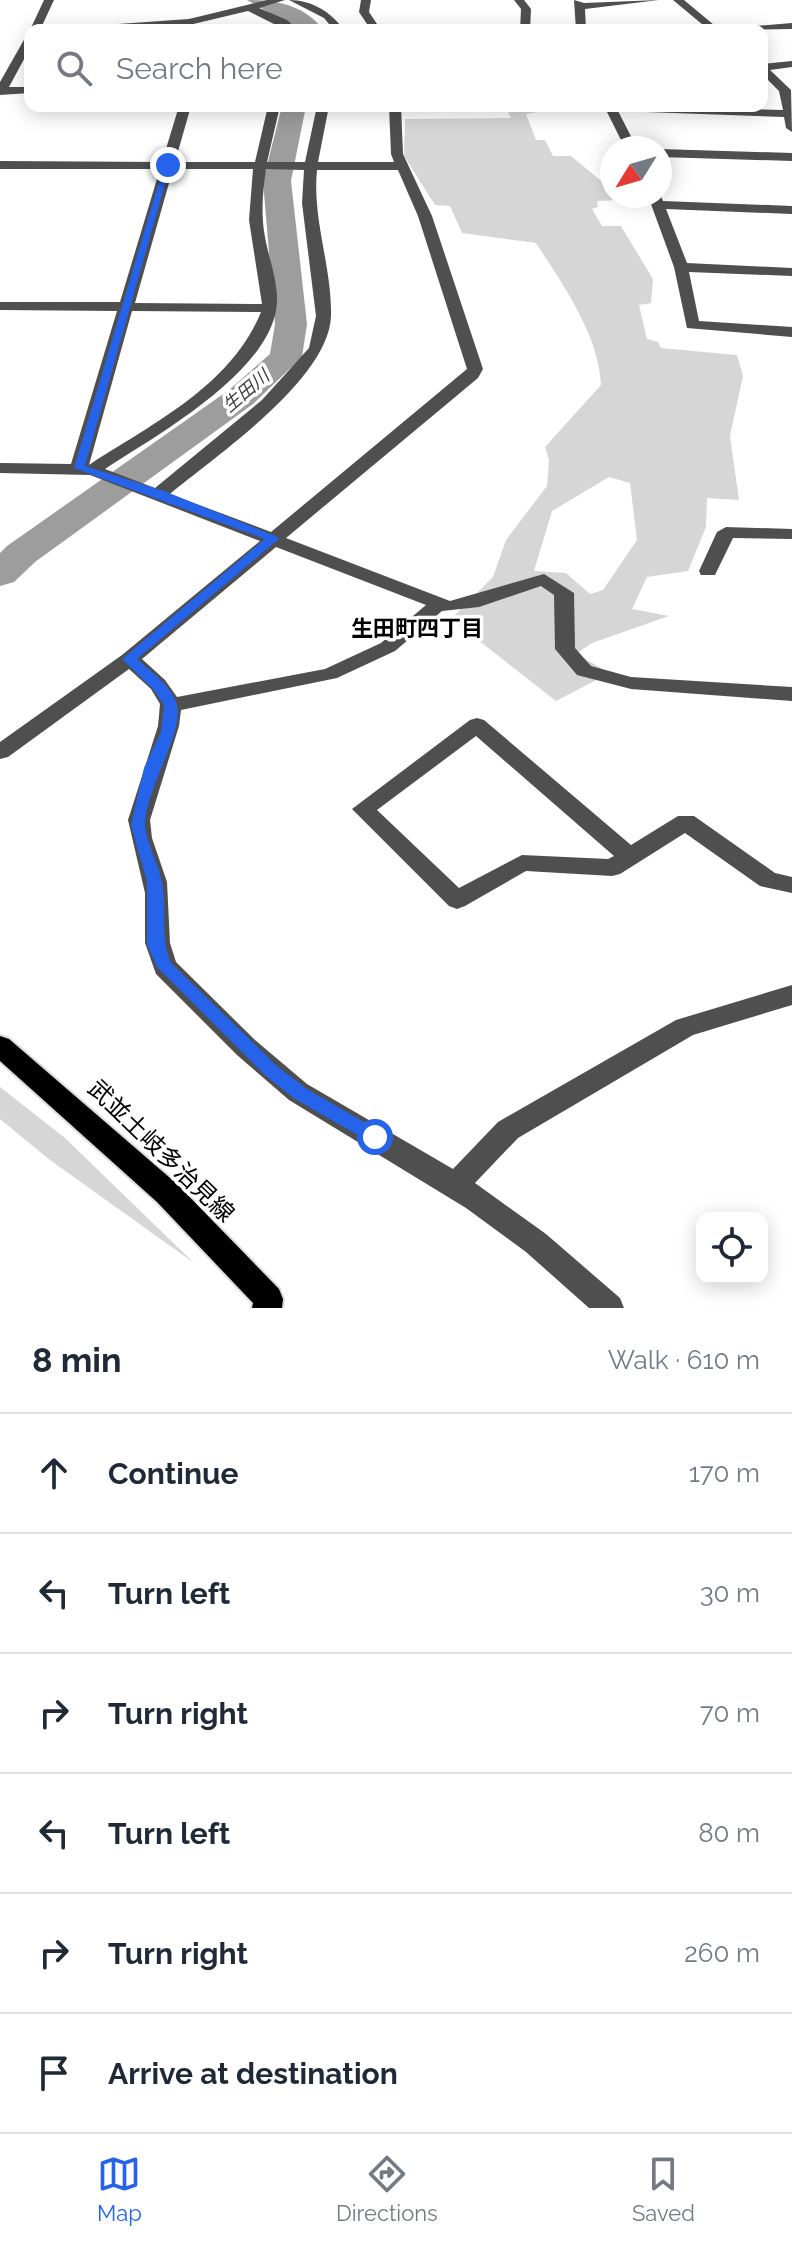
<!DOCTYPE html>
<html lang="en">
<head>
<meta charset="utf-8">
<style>
  :root { --surface:#fff; --page:#f6f6f7; --text:#1f2937; --muted:#747a83; --line:#e0e1e3; --accent:#2563eb }
  body { margin:0; font-family:Raleway,"Noto Sans JP",sans-serif; background:var(--page); color:var(--text) }
  .controls { position:absolute; right:24px; bottom:24px; display:grid; overflow:hidden; border-radius:16px; box-shadow:0 4px 20px #0003 }
  .controls button { width:72px; height:72px; display:grid; place-items:center; padding:0; border:0; border-bottom:2px solid var(--line); background:var(--surface); color:var(--text); font:40px sans-serif }
  .compass { position:absolute; left:600px; top:136px; width:72px; height:72px; border-radius:50%; background:var(--surface); box-shadow:0 4px 20px #0003; rotate:233deg }
  .stop { position:absolute; width:24px; height:24px; margin:-18px; border:6px solid #2563eb; border-radius:50%; background:#fff }
  .stop.end { background:#2563eb; border-color:#fff; box-shadow:0 2px 8px #0008 }
  .list { margin:0; padding:0; list-style:none }
  h2 { display:flex; justify-content:space-between; align-items:center; height:104px; margin:0; padding:0 32px; font-size:34px }
  h2 small { font-size:26px; font-weight:400; color:var(--muted) }
  .list li { display:grid; grid-template-columns:52px 1fr auto; gap:24px; align-items:center; box-sizing:border-box; height:120px; padding:0 32px; border-top:2px solid var(--line) }
  .list b { display:block; font-size:30px; white-space:nowrap }
  .list em { font-size:26px; font-style:normal; color:var(--muted) }
  .icon { flex:none; width:44px; height:44px; fill:none; stroke:currentColor; stroke-width:2; stroke-linecap:round; stroke-linejoin:round }
  .map { position:relative; flex:none; width:792px; height:1308px; overflow:hidden }
  .search { position:absolute; background:var(--surface); box-shadow:0 4px 20px #0003; left:24px; right:24px; top:24px; height:88px; display:flex; align-items:center; gap:20px; box-sizing:border-box; padding:0 28px; border-radius:16px; color:var(--muted); font-size:30px }
  .sheet { height:824px; background:var(--surface) }
  nav { display:flex; justify-content:space-around; align-items:center; box-sizing:border-box; height:112px; border-top:2px solid var(--line); background:var(--surface); font-size:22px; color:var(--muted) }
  nav a { display:grid; justify-items:center; gap:4px }
  nav .on { color:var(--accent) }
  .map>svg:first-child { display:block }
  .green { fill:#d6d6d6; fill-rule:evenodd }
  .lines { fill:none; stroke-linecap:round; stroke-linejoin:round }
  .river { fill:#9d9d9d; fill-rule:evenodd }
  .major-casing { stroke:#dbdbdb; stroke-width:4 }
  .minor { fill:#4f4f4f; fill-rule:evenodd }
  .major { fill:#000; fill-rule:evenodd }
  .route { fill:#2563eb }
  .labels { text-anchor:middle; stroke-width:7; stroke-linejoin:round; paint-order:stroke }
  .far-water-label { font-size:18px; font-style:italic; fill:#3e3e3e; stroke:#fff }
  .neighbourhood-label { font-size:22px; font-weight:bold; fill:#000; stroke:#fff }
  .near-street-label { font-size:24px; fill:#000; stroke:#fff }
</style>
</head>
<body>
<div class="map">
<svg width="792" height="1308" viewBox="0 0 792 1308">
  <rect width="100%" height="100%" fill="#fff"/>
  <g class="green">
    <path d="M505,106H568L526,114L536,140H545L553,156H571L612,190V196L618,200L597,201L598,207L592,209L602,226H621L653,279L651,303L639,305L647,339L658,342L661,348L737,355L743,376L730,436L739,500L707,498L706,527L688,571L647,577L632,609L669,616L592,643L576,654L610,673L556,701L451,619L493,577L506,540L547,486L549,460L545,447L601,385C599,335 563,285 536,243L462,233L450,206L435,205L404,156L405,119L511,118ZM609,477L630,483L637,540L603,590L590,594L566,573L534,571L552,511Z"/>
    <polygon points="0,1087 65,1138 194,1263 50,1160 0,1119"/>
  </g>
  <g class="lines">
    <g class="river">
      <path d="M247,0C276,0 305,5 323,30H300Z"/>
      <polygon points="282,106 306,106 291,181 307,324 302,357 253,404 35,562 14,582 0,586 0,553 7,546 229,390 270,354 275,324 263,181"/>
    </g>
    <defs>
      <polygon id="major" points="0,1036 9,1039 177,1184 279,1289 283,1299 282,1308 252,1308 253,1303 157,1202 0,1061"/>
    </defs>
    <use href="#major" class="major-casing"/>
    <g class="minor">
      <polygon points="44,0 54,0 40,30 30,30"/>
      <polygon points="267,0 285,0 259,8 287,20 298,30 286,30 248,11 189,25 71,30 76,27 189,19"/>
      <path d="M289,0C312,0 331,12 344,30H334L324,18Z"/>
      <polygon points="361,0 371,0 369,12 381,30 371,30 359,12"/>
      <polygon points="514,0 524,0 531,9 530,30 520,30 521,9"/>
      <polygon points="574,0 584,3 659,0 585,9 586,30 576,30"/>
      <polygon points="673,0 684,0 720,30 709,30"/>
      <polygon points="792,23 792,29 737,30 742,27"/>
      <polygon points="30,35 30,48 9,87 30,87 30,93 0,95 0,82 25,38"/>
      <polygon points="792,61 792,67 770,70 791,90 792,132 786,128 784,117 618,111 637,148 625,148 604,106 783,110 779,91 762,74 762,64"/>
      <path d="M179,106H191L175,162H255L268,106H280L267,162H305L317,106H329L318,162H394L391,154L389,106H401L403,154L432,216L483,369L478,378L286,538L450,601L544,574L574,593L575,648L591,666L631,677L792,687V701L631,689L577,675L555,649L554,595L541,586L479,607L442,611L395,651L337,678L181,710L179,726L150,820L152,838L167,882L170,943L176,962L255,1040L307,1084L453,1169L498,1122L676,1020L792,985V1005L693,1035L518,1138L475,1183L546,1234L620,1298L624,1308H589L526,1252L466,1208L289,1100L237,1055L156,974L145,943V893L128,820L158,726L160,704L151,689L129,669L8,757L0,759V742L122,655L260,541L90,475L0,473V463L71,464L117,311L0,310V302H120L160,169H0V161L162,162ZM173,169H253L249,220L262,304L135,303ZM266,169L304,170L302,203L316,316L309,348L262,400L155,488L105,469C157,435 280,367 277,297C276,274 267,253 264,231C261,210 263,190 266,169ZM317,170H398L418,216L467,369L271,532L170,494C217,455 329,379 331,316C332,266 312,220 317,170ZM132,311L261,312C231,386 152,424 89,465ZM276,547L426,605L381,643L325,669L177,697L165,680L142,659Z"/>
      <polygon points="660,149 792,153 792,161 660,157"/>
      <polygon points="660,194 663,201 792,206 792,214 666,209 687,263 792,268 792,276 689,272 699,321 792,327 792,337 687,328 674,267 648,196"/>
      <polygon points="726,527 792,529 792,539 733,538 715,575 701,575 699,571 717,532"/>
      <path d="M477,718L484,720L631,845L678,816H694L775,873L792,877V893L760,886L685,833L620,874L612,876L526,871L465,906L457,909L449,906L352,809L470,720ZM476,736L614,856L608,859L522,855L459,888L377,810Z"/>
    </g>
    <use href="#major" class="major"/>
  </g>
  <path class="route" d="M171,163L85,466L164,491L280,538L137,659C150,671 173,687 177,705C184,733 145,790 145,825C146,842 157,861 161,878C168,907 159,935 171,963L278,1067L307,1089L381,1132V1143L375,1145L295,1099L266,1076L157,967L147,944V882L131,825L144,768L161,732L164,705L154,690L122,659L265,539L74,468L164,165Z"/>
  <g class="labels">
    <g class="far-water-label">
      <text transform="translate(246 391) rotate(-40)" y="6">生田川</text>
    </g>
    <g class="neighbourhood-label">
      <text x="417" y="636">生田町四丁目</text>
    </g>
    <g class="near-street-label">
      <text transform="translate(161 1151) rotate(44)" y="8">武並土岐多治見線</text>
    </g>
  </g>
</svg>
<div class="controls">
<button><svg class="icon" aria-label="locate" viewBox="0 0 24 24"><circle cx="12" cy="12" r="6"/><path d="M12 2v4M12 18v4M2 12h4M18 12h4"/></svg></button>
</div>
<svg class="compass" viewBox="-18 -18 36 36"><path d="M0-13l5 13h-10z" fill="#e53935"/><path d="M0 13l5-13h-10z" fill="#747a83"/></svg>
<div class="stop" style="left:375px;top:1137px"></div>
<div class="stop end" style="left:168px;top:165px"></div>
<div class="search"><svg class="icon" aria-label="search" viewBox="0 0 24 24"><circle cx="10" cy="10" r="6"/><path d="M15 15l6 6"/></svg>Search here</div>
</div>
<section class="sheet">
<h2>8 min<small>Walk · 610 m</small></h2>
<ul class="list">
<li><svg class="icon" aria-label="ahead" viewBox="0 0 24 24"><path d="M12 20V5M6 11l6-6 6 6"/></svg><div><b>Continue</b></div><em>170 m</em></li>
<li><svg class="icon" aria-label="left" viewBox="0 0 24 24"><path d="M17 20v-9H6M10 6l-5 5 5 5"/></svg><div><b>Turn left</b></div><em>30 m</em></li>
<li><svg class="icon" aria-label="right" viewBox="0 0 24 24"><path d="M7 20v-9h11M14 6l5 5-5 5"/></svg><div><b>Turn right</b></div><em>70 m</em></li>
<li><svg class="icon" aria-label="left" viewBox="0 0 24 24"><path d="M17 20v-9H6M10 6l-5 5 5 5"/></svg><div><b>Turn left</b></div><em>80 m</em></li>
<li><svg class="icon" aria-label="right" viewBox="0 0 24 24"><path d="M7 20v-9h11M14 6l5 5-5 5"/></svg><div><b>Turn right</b></div><em>260 m</em></li>
<li><svg class="icon" aria-label="arrive" viewBox="0 0 24 24"><path d="M6 21V4h12l-3 4 3 4H6"/></svg><div><b>Arrive at destination</b></div></li>
</ul>
</section>
<nav>
<a class="on"><svg class="icon" aria-label="map" viewBox="0 0 24 24"><path d="M3 6l6-2 6 2 6-2v14l-6 2-6-2-6 2zM9 4v14M15 6v14"/></svg>Map</a>
<a><svg class="icon" aria-label="directions" viewBox="0 0 24 24"><path d="M12 3l9 9-9 9-9-9zM9 14v-3h6M13 9l2 2-2 2"/></svg>Directions</a>
<a><svg class="icon" aria-label="saved" viewBox="0 0 24 24"><path d="M7 4h10v16l-5-4-5 4z"/></svg>Saved</a>
</nav>
</body>
</html>
